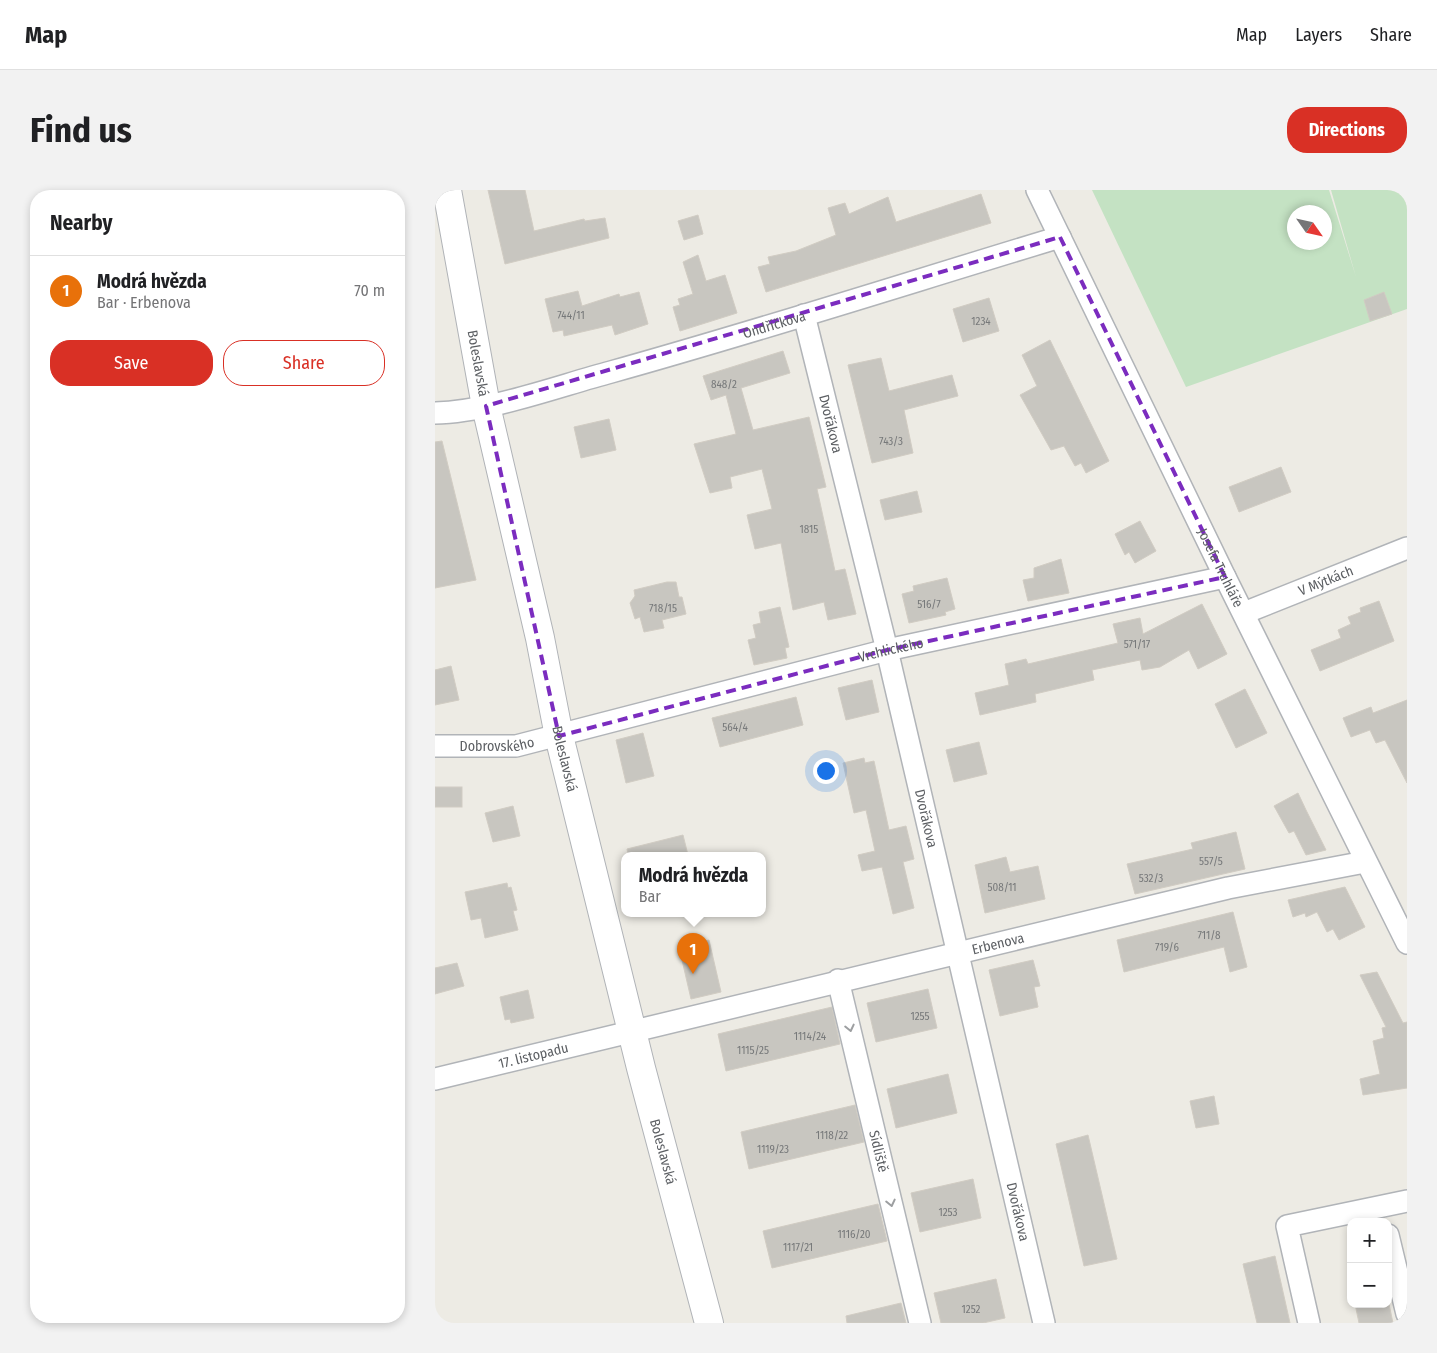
<!DOCTYPE html>
<html lang="en">
<head>
<meta charset="utf-8">
<style>
  :root { --surface:#fff; --page:#f2f2f2; --text:#202124; --muted:#757577; --line:#e0e0e0; --accent:#d93025 }
  body { margin:0; font-family:"Fira Sans Condensed",sans-serif; background:var(--page); color:var(--text) }
  .controls { position:absolute; right:15px; bottom:15px; display:grid; overflow:hidden; border-radius:10px; box-shadow:0 2px 8px #0003 }
  .controls button { width:45px; height:45px; display:grid; place-items:center; padding:0; border:0; border-bottom:1px solid var(--line); background:var(--surface); color:var(--text); font:25px sans-serif }
  .compass { position:absolute; left:852px; top:15px; width:45px; height:45px; border-radius:50%; background:var(--surface); box-shadow:0 2px 8px #0003; rotate:124deg }
  .you { position:absolute; left:390px; top:580px; width:18px; height:18px; margin:-12px; border:4px solid #fff; border-radius:50%; background:#1a73e8; box-shadow:0 0 0 8px #1a73e833 }
  .badge { display:grid; place-items:center; width:32px; height:32px; border-radius:50%; background:var(--accent); color:#fff; font-size:16px; font-weight:700 }
  .pin { position:absolute; translate:-50% -41px; filter:drop-shadow(0 1px 2px #0008) }
  .pin::after { content:''; position:absolute; top:26px; width:18px; height:15px; background:inherit; clip-path:polygon(0 0,100% 0,50% 100%) }
  .popup { position:absolute; left:186px; top:662px; width:145px; height:65px; box-sizing:border-box; display:grid; place-content:center; border-radius:10px; background:var(--surface); filter:drop-shadow(0 1px 4px #0005); font-size:16px; white-space:nowrap; color:var(--muted) }
  .popup b { font-size:19px; color:var(--text) }
  .popup::after { content:''; position:absolute; left:50%; top:100%; margin-left:-10px; border:10px solid transparent; border-top-color:var(--surface) }
  .list { margin:0; padding:0; list-style:none }
  h2 { display:flex; justify-content:space-between; align-items:center; height:65px; margin:0; padding:0 20px; font-size:21px }
  h2 small { font-size:16px; font-weight:400; color:var(--muted) }
  .list li { display:grid; grid-template-columns:32px 1fr auto; gap:15px; align-items:center; box-sizing:border-box; height:70px; padding:0 20px; border-top:1px solid var(--line) }
  .list b { display:block; font-size:19px; white-space:nowrap }
  .list p { margin:0; font-size:16px; white-space:nowrap; color:var(--muted) }
  .list em { font-size:16px; font-style:normal; color:var(--muted) }
  .actions { display:flex; gap:10px; padding:15px 20px }
  .actions a { flex:1; padding:11px 0; border:1px solid var(--accent); border-radius:20px; text-align:center; font-size:18px; color:var(--accent) }
  .actions .main { background:var(--accent); color:#fff }
  .map { position:relative; flex:none; width:972px; height:1133px; overflow:hidden; border-radius:20px }
  header { display:flex; align-items:center; gap:30px; box-sizing:border-box; height:70px; padding:0 25px; background:var(--surface); border-bottom:1px solid var(--line) }
  header strong { font-size:24px }
  nav { display:flex; gap:28px; margin-inline-start:auto; font-size:18px }
  .intro { display:flex; align-items:center; justify-content:space-between; box-sizing:border-box; height:120px; padding:0 30px }
  h1 { margin:0; font-size:35px }
  .button { padding:12px 22px; border-radius:20px; background:var(--accent); color:#fff; font-size:18px; font-weight:700 }
  main { display:flex; gap:30px; padding:0 30px }
  aside { flex:1; background:var(--surface); border-radius:20px; box-shadow:0 2px 8px #0003 }
  .map>svg:first-child { display:block }
  .green { fill:#c4e2c3; fill-rule:evenodd }
  .building { fill:#c8c6c0; stroke:#d1ccc3 }
  .lines { fill:none; stroke-linecap:round; stroke-linejoin:round }
  .street-casing { stroke:#b1b4b8; stroke-width:24 }
  .secondary-casing { stroke:#b0b3b7; stroke-width:30 }
  .street { stroke:#fff; stroke-width:21 }
  .secondary { stroke:#fff; stroke-width:28 }
  .oneway { stroke:#9d9fa1 }
  .marked { fill:none; stroke:#7b2cbf; stroke-width:4; stroke-dasharray:10 6; stroke-linejoin:round }
  .labels { text-anchor:middle; stroke-width:4.5; stroke-linejoin:round; paint-order:stroke }
  .number-label { font-size:11px; fill:#77797a }
  .street-label { font-size:14px; fill:#5c5f63; stroke:#fff }
</style>
</head>
<body>
<header>
<strong>Map</strong>
<nav><a>Map</a><a>Layers</a><a>Share</a></nav>
</header>
<div class="intro"><h1>Find us</h1><a class="button">Directions</a></div>
<main>
<aside>
<h2>Nearby<small></small></h2>
<ul class="list">
<li><span class="badge" style="background:#e8710a">1</span><div><b>Modrá hvězda</b><p>Bar · Erbenova</p></div><em>70 m</em></li>
</ul>
<div class="actions"><a class="main">Save</a><a>Share</a></div>
</aside>
<div class="map">
<svg width="972" height="1133" viewBox="0 0 972 1133">
  <rect width="100%" height="100%" fill="#edebe4"/>
  <path class="green" d="M657,0H894L921,87L896,0H972V119L751,197ZM859,22H889V52H859Z"/>
  <g class="building">
    <polygon points="53,0 90,0 99,41 149,29 150,31 170,28 174,48 70,74"/>
    <polygon points="546,4 556,33 331,102 323,77 335,74 333,67 361,61 401,45 393,18 410,13 414,24 453,7 461,32"/>
    <polygon points="263,25 268,44 249,50 243,31"/>
    <polygon points="263,65 271,91 290,85 302,123 245,141 238,117 245,115 243,109 258,104 248,72"/>
    <polygon points="143,101 147,116 184,104 185,107 204,102 213,134 180,145 177,135 129,146 128,140 118,142 110,109"/>
    <polygon points="949,102 957,124 935,131 929,110"/>
    <polygon points="554,108 564,141 528,152 518,119"/>
    <polygon points="615,150 674,271 651,283 646,273 640,276 629,256 616,260 585,205 602,196 587,165"/>
    <polygon points="348,161 355,183 306,198 318,240 374,227 391,297 382,299 400,381 410,379 421,424 393,430 389,412 358,420 346,353 320,359 312,325 337,319 327,279 295,287 297,298 275,303 259,254 301,244 291,205 276,210 268,186"/>
    <polygon points="446,168 454,201 517,185 523,206 469,220 478,263 437,273 413,175"/>
    <polygon points="174,229 181,260 146,268 139,237"/>
    <polygon points="7,251 41,390 0,398 0,252"/>
    <polygon points="846,277 856,302 804,322 794,297"/>
    <polygon points="482,301 487,322 450,330 445,310"/>
    <polygon points="705,331 721,361 700,373 694,362 690,365 680,344"/>
    <polygon points="626,369 634,403 593,411 588,390 599,388 599,378"/>
    <polygon points="512,388 520,419 510,422 511,425 474,433 467,404 479,401 478,396"/>
    <polygon points="232,392 241,392 244,407 247,407 251,424 227,430 229,438 209,442 205,427 200,429 195,413 200,406 199,400"/>
    <polygon points="944,411 959,451 885,481 876,460 906,448 903,440 916,434 913,427 926,422 925,418"/>
    <polygon points="767,414 792,464 763,479 754,460 725,477 707,480 705,470 657,480 659,490 600,504 601,512 545,525 540,503 574,495 570,474 591,469 593,474 683,453 678,434 705,428 708,444"/>
    <polygon points="345,417 354,457 350,458 352,468 319,475 313,450 321,448 318,435 326,433 324,422"/>
    <polygon points="16,476 24,510 0,515 0,480"/>
    <polygon points="437,490 444,522 411,530 403,498"/>
    <polygon points="810,499 832,543 801,558 780,514"/>
    <polygon points="361,507 368,535 285,557 277,528"/>
    <polygon points="972,510 972,593 950,550 941,553 935,540 916,547 908,528 936,517 938,523"/>
    <polygon points="208,543 219,586 191,593 181,550"/>
    <polygon points="544,552 552,584 519,592 511,560"/>
    <polygon points="429,568 430,573 439,571 454,640 471,636 479,669 468,672 479,718 458,724 447,677 427,681 423,665 440,661 431,620 419,623 408,573"/>
    <rect x="0" y="597" width="27" height="20"/>
    <polygon points="863,603 871,620 891,660 871,665 859,641 854,643 839,616"/>
    <polygon points="78,616 85,646 58,652 50,623"/>
    <polygon points="801,642 810,679 700,704 692,674 758,659 756,653"/>
    <polygon points="248,645 253,665 193,665 192,659"/>
    <polygon points="571,667 575,682 603,676 610,709 550,723 540,675"/>
    <polygon points="72,693 73,698 76,697 82,720 78,721 83,740 50,748 46,728 36,730 30,702"/>
    <polygon points="910,697 930,737 904,750 898,739 892,742 882,722 871,727 870,723 858,727 853,710"/>
    <polygon points="798,722 812,777 795,782 789,757 689,782 682,750"/>
    <polygon points="274,750 286,802 256,809 244,757"/>
    <polygon points="598,770 605,796 599,797 603,817 565,826 554,780"/>
    <polygon points="22,773 29,796 0,804 0,778"/>
    <polygon points="942,782 968,833 972,832 972,898 928,905 925,889 945,884 938,851 949,848 947,838 951,837 925,785"/>
    <polygon points="493,799 502,838 441,852 432,813"/>
    <polygon points="93,800 99,828 76,833 75,829 70,830 65,807"/>
    <polygon points="397,817 405,854 291,881 283,844"/>
    <polygon points="513,884 522,923 461,938 452,899"/>
    <polygon points="779,906 784,934 761,938 755,911"/>
    <polygon points="420,915 429,952 314,979 306,942"/>
    <polygon points="653,945 682,1069 649,1076 621,954"/>
    <polygon points="538,989 546,1028 485,1042 476,1003"/>
    <polygon points="443,1014 452,1051 337,1078 328,1041"/>
    <polygon points="840,1066 855,1133 822,1133 808,1074"/>
    <polygon points="561,1089 570,1128 548,1133 506,1133 499,1103"/>
    <polygon points="466,1113 471,1133 412,1133 411,1126"/>
    <polygon points="920,1114 954,1114 958,1133 924,1133"/>
  </g>
  <g class="lines">
    <defs>
      <g id="street">
        <path id="s1" d="M602,0L790,387L972,753"/>
        <path id="s2" d="M369,125L452,460L609,1133"/>
        <path id="s3" d="M0,223C54,222 123,196 176,182C327,140 476,92 625,47"/>
        <path id="s4" d="M809,423L972,358"/>
        <path id="s5" d="M0,556H81L452,460L790,387"/>
        <path id="s6" d="M403,790L485,1133"/>
        <path id="s7" d="M0,889L793,698L930,672"/>
        <polyline points="953,1045 972,1124"/>
        <polyline points="874,1133 852,1036 972,1011"/>
      </g>
      <g id="secondary">
        <path id="s8" d="M12,0L51,216L105,448L124,546L206,878L274,1133"/>
      </g>
    </defs>
    <use href="#street" class="street-casing"/>
    <use href="#secondary" class="secondary-casing"/>
    <use href="#street" class="street"/>
    <use href="#secondary" class="secondary"/>
  </g>
  <defs><path id="oneway-chevron" d="M-2-3.5L2.5 0L-2 3.5" fill="none" stroke-width="1.6" stroke-linecap="round" stroke-linejoin="round" transform="scale(1.25)"/></defs>
  <g class="oneway">
    <use href="#oneway-chevron" transform="translate(415 838) rotate(77)"/>
    <use href="#oneway-chevron" transform="translate(456 1013) rotate(77)"/>
  </g>
  <path class="marked" d="M625,47L790,387L452,460L124,546L51,216Z"/>
  <g class="labels">
    <g class="number-label">
      <text x="136" y="129">744/11</text>
      <text x="546" y="135">1234</text>
      <text x="289" y="198">848/2</text>
      <text x="456" y="255">743/3</text>
      <text x="374" y="343">1815</text>
      <text x="494" y="418">516/7</text>
      <text x="228" y="422">718/15</text>
      <text x="702" y="458">571/17</text>
      <text x="300" y="541">564/4</text>
      <text x="776" y="675">557/5</text>
      <text x="716" y="692">532/3</text>
      <text x="567" y="701">508/11</text>
      <text x="774" y="749">711/8</text>
      <text x="732" y="761">719/6</text>
      <text x="485" y="830">1255</text>
      <text x="375" y="850">1114/24</text>
      <text x="318" y="864">1115/25</text>
      <text x="397" y="949">1118/22</text>
      <text x="338" y="963">1119/23</text>
      <text x="513" y="1026">1253</text>
      <text x="419" y="1048">1116/20</text>
      <text x="363" y="1061">1117/21</text>
      <text x="536" y="1123">1252</text>
    </g>
    <g class="street-label">
      <text dy="5" stroke="none"><textPath href="#s3" startOffset="351">Ondříčkova</textPath></text>
      <text dy="5" stroke="none"><textPath href="#s8" startOffset="176">Boleslavská</textPath></text>
      <text dy="5" stroke="none"><textPath href="#s2" startOffset="112">Dvořákova</textPath></text>
      <text dy="5" stroke="none"><textPath href="#s1" startOffset="420">Josefa Truhláře</textPath></text>
      <text dy="5" stroke="none"><textPath href="#s4" startOffset="88">V Mýtkách</textPath></text>
      <text dy="5" stroke="none"><textPath href="#s5" startOffset="468">Vrchlického</textPath></text>
      <text dy="5" stroke="none"><textPath href="#s5" startOffset="62">Dobrovského</textPath></text>
      <text dy="5" stroke="none"><textPath href="#s8" startOffset="581">Boleslavská</textPath></text>
      <text dy="5" stroke="none"><textPath href="#s2" startOffset="518">Dvořákova</textPath></text>
      <text dy="5" stroke="none"><textPath href="#s7" startOffset="579">Erbenova</textPath></text>
      <text dy="5" stroke="none"><textPath href="#s7" startOffset="101">17. listopadu</textPath></text>
      <text dy="5" stroke="none"><textPath href="#s8" startOffset="986">Boleslavská</textPath></text>
      <text dy="5" stroke="none"><textPath href="#s6" startOffset="176">Sídliště</textPath></text>
      <text dy="5" stroke="none"><textPath href="#s2" startOffset="922">Dvořákova</textPath></text>
    </g>
  </g>
</svg>
<div class="controls">
<button>+</button>
<button>−</button>
</div>
<svg class="compass" viewBox="-18 -18 36 36"><path d="M0-13l5 13h-10z" fill="#e53935"/><path d="M0 13l5-13h-10z" fill="#757577"/></svg>
<div class="you"></div>
<div class="pin badge" style="left:258px;top:784px;background:#e8710a">1</div>
<div class="popup"><b>Modrá hvězda</b>Bar</div>
</div>
</main>
</body>
</html>
